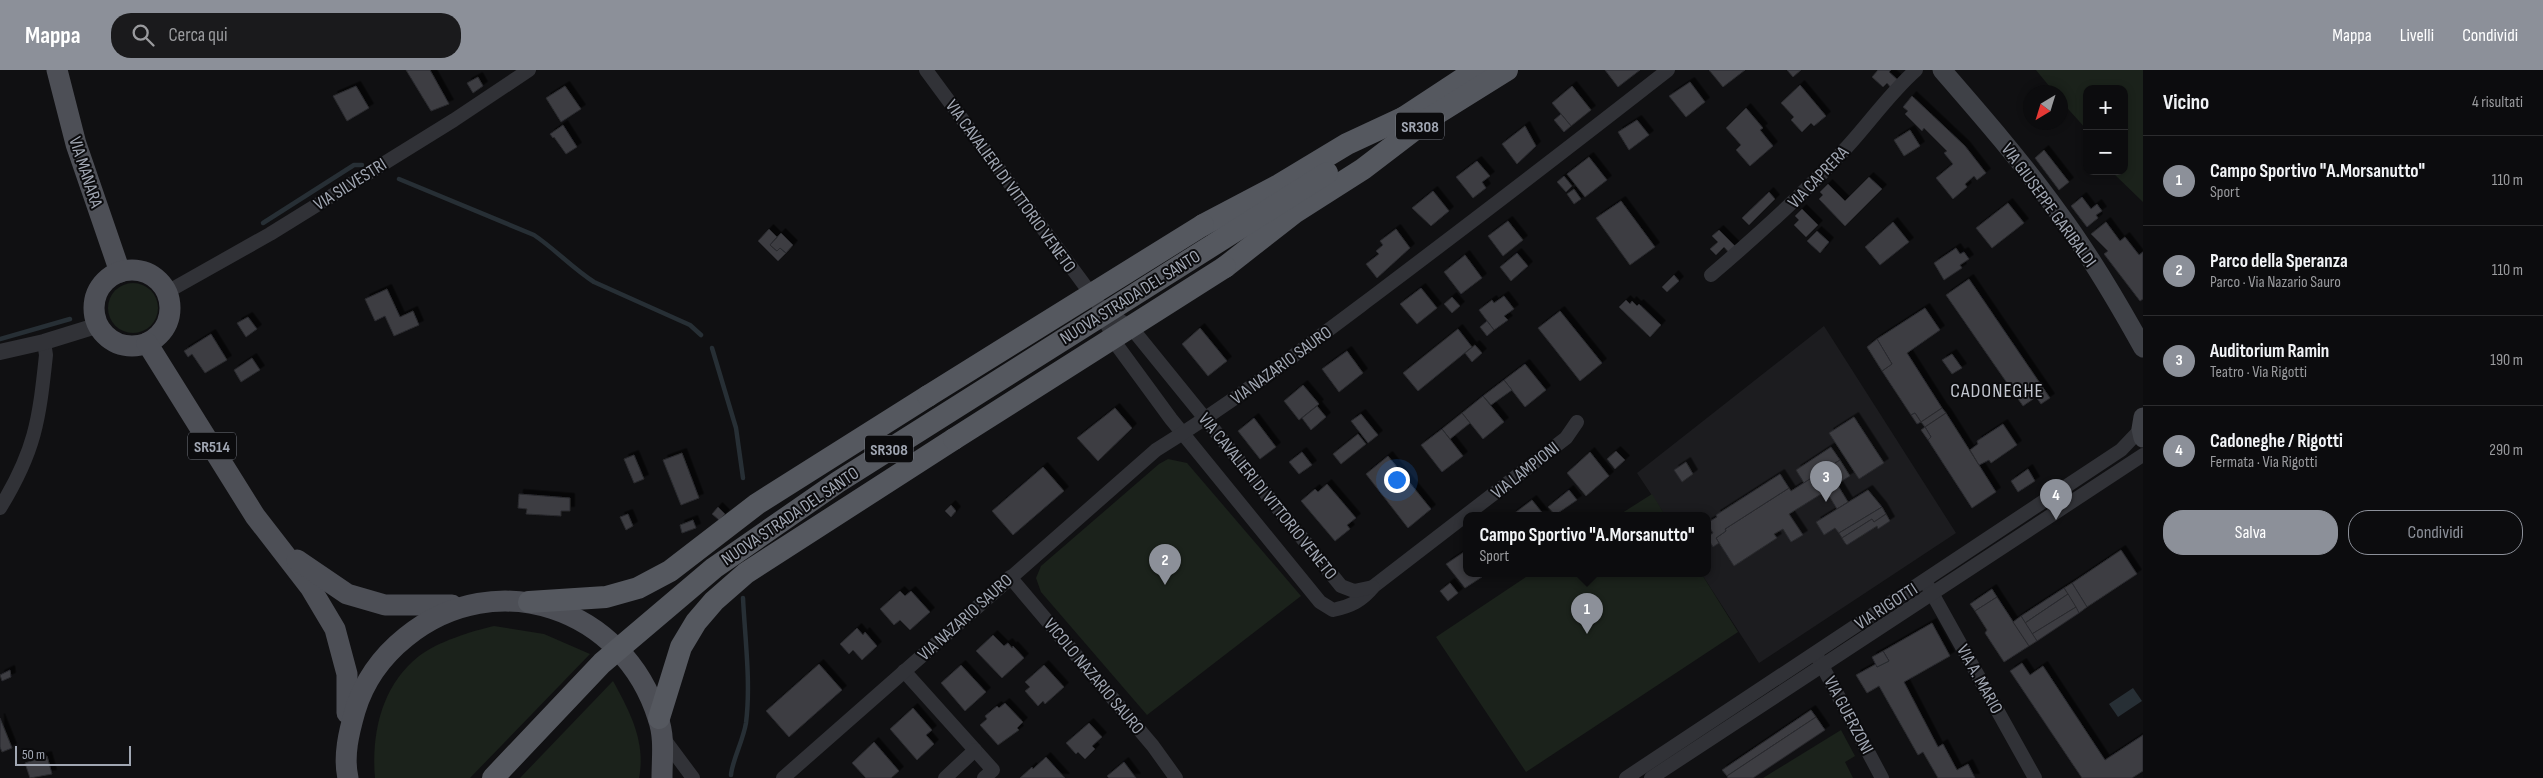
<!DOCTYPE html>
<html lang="it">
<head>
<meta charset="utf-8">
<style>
  :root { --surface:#0c0c0e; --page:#1a1a1c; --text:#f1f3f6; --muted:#9a9b9e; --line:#2c2c2e; --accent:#8c9099 }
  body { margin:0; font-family:"Sofia Sans Condensed",sans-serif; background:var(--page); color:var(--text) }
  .controls { position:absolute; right:15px; top:15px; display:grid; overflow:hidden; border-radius:10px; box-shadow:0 2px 8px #0003 }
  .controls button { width:45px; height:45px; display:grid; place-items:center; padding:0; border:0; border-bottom:1px solid var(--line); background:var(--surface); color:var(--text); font:25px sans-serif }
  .compass { position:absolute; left:2023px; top:15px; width:45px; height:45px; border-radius:50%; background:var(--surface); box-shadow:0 2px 8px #0003; rotate:218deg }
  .scale { position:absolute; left:15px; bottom:12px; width:116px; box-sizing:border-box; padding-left:5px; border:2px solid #a1a7b3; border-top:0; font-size:14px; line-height:18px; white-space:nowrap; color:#a1a7b3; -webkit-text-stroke:4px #0b0b0d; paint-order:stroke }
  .you { position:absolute; left:1396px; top:409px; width:18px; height:18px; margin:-12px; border:4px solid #fff; border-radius:50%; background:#1a73e8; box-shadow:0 0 0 8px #1a73e833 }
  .badge { display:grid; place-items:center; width:32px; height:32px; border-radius:50%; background:var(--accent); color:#fff; font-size:16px; font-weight:700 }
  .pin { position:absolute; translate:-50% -41px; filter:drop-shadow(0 1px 2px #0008) }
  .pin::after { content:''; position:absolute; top:26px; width:18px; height:15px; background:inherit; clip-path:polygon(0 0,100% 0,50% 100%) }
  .popup { position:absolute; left:1463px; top:442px; width:248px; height:65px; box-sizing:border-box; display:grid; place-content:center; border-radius:10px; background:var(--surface); filter:drop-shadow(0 1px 4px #0005); font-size:16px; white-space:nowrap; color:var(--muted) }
  .popup b { font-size:19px; color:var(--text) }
  .popup::after { content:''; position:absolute; left:50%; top:100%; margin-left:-10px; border:10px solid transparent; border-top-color:var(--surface) }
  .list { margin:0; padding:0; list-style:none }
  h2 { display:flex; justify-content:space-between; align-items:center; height:65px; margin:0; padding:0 20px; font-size:21px }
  h2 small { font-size:16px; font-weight:400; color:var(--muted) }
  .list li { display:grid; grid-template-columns:32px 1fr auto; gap:15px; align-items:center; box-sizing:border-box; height:90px; padding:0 20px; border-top:1px solid var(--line) }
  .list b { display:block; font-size:19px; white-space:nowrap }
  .list p { margin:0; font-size:16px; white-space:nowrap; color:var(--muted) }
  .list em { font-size:16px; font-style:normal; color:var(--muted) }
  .actions { display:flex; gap:10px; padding:15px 20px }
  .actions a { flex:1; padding:11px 0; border:1px solid var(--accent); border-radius:20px; text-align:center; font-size:18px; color:var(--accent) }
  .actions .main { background:var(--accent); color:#fff }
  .icon { flex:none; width:28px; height:28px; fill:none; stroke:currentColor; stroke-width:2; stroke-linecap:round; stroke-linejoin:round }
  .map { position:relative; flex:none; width:2143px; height:708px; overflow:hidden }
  header { display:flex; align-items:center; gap:30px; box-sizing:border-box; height:70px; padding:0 25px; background:var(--accent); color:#fff }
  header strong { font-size:24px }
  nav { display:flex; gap:28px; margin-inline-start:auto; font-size:18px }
  .search { width:350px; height:45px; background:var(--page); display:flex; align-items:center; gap:12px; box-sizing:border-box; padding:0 18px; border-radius:20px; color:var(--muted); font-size:19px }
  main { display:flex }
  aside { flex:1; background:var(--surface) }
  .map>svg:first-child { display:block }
  .built { fill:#1c1c1f }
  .green { fill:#1b221b }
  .water { fill:#272f35 }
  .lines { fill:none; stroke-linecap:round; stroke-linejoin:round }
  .stream { stroke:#272f35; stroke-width:4.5 }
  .building { fill:#3c3d42; stroke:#2a2a2e; filter:url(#shadow) }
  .minor { stroke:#313237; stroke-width:14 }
  .tertiary { stroke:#313237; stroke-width:16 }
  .secondary { stroke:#3f4147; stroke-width:19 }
  .primary { stroke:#4d4f56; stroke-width:21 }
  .trunk { stroke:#55585f; stroke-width:22 }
  .trunk-bridge { stroke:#55585f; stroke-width:22 }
  .labels { text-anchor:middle; stroke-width:4; stroke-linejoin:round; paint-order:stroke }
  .shield { fill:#0b0b0d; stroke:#747881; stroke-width:1 }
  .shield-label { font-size:16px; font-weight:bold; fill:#a1a7b3 }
  .street-label { font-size:18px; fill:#a1a7b3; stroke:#0b0b0d }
  .quarter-label { font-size:20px; letter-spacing:1px; fill:#c2c6cf; stroke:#0b0b0d }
</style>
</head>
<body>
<header>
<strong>Mappa</strong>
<div class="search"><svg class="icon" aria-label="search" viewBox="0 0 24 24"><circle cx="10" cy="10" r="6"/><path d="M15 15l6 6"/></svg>Cerca qui</div>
<nav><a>Mappa</a><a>Livelli</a><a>Condividi</a></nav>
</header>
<main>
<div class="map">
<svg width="2143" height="708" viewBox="0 0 2143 708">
  <defs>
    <filter id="shadow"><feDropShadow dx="4.5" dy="-4.5" stdDeviation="0" flood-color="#0009"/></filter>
  </defs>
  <rect width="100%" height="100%" fill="#101012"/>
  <polygon class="built" points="1824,256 1956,463 1759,593 1701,503 1707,503 1707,445 1665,445 1637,403"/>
  <g class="green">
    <polygon points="2036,0 2143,0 2143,132 2111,101 2124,101 2124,19 2087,19 2087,60 2061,31 2060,22 2054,22"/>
    <circle cx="133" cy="238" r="25"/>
    <polygon points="1168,389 1187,393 1301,526 1147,645 1041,522 1036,508 1041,496 1159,394"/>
    <polygon points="1652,424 1665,445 1619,445"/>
    <polygon points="1532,503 1701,503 1738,562 1526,702 1436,567"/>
    <path d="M494,556L544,564L590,584L470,708H375C371,663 382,615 419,586C437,572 472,561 494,556Z"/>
    <path d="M613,611C630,642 646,672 639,708H520Z"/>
    <polygon points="1841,660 1855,686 1845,692 1853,708 1763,708"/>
  </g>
  <polygon class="water" points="2133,618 2142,631 2118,647 2109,634"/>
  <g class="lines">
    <g class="stream">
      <path d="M399,109L534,165C555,179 572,198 594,212L690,255L701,265"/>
      <polyline points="263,153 354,95 362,95"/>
      <polyline points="0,269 70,249"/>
      <polyline points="712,278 736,358 743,408"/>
      <path d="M731,705C732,691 743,671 746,653C751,613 745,569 743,528"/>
    </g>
  </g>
  <g class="building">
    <polygon points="406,0 430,0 449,34 431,41"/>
    <polygon points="1605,0 1640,0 1618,17"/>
    <polygon points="1709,0 1745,0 1723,17"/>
    <polygon points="1787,0 1801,0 1793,7"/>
    <polygon points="1878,0 1891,0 1889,2 1899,11 1892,19 1887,13 1883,17 1872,7"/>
    <polygon points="478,7 483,16 473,23 467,13"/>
    <polygon points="1690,12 1705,32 1686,47 1669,26"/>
    <polygon points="1800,15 1826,46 1814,56 1811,53 1802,62 1791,50 1794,47 1781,33"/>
    <polygon points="356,16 369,38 347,51 333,26"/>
    <polygon points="565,16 581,39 561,52 546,28"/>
    <polygon points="1572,16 1591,40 1571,56 1552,33"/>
    <polygon points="1912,26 1965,76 1986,103 1977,110 1974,106 1965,114 1967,117 1953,129 1936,108 1953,94 1944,83 1947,81 1924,58 1922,61 1905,44 1908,41 1903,37"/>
    <polygon points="1746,38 1763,58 1760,60 1773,76 1750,96 1736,80 1741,75 1726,58"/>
    <polygon points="1561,44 1571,56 1564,62 1554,50"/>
    <polygon points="1637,50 1649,65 1629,80 1618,62"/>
    <polygon points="563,55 577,77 566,84 554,67 553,68 550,64"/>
    <polygon points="1525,56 1536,76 1517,94 1502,74"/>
    <polygon points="1910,60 1920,76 1904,86 1894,70"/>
    <polygon points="2044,80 2069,112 2059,120 2035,88"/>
    <polygon points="1589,87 1607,110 1585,127 1567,104"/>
    <polygon points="1477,91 1490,106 1482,112 1486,118 1473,128 1456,107"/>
    <polygon points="1564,106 1572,116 1566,122 1557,112"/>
    <polygon points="1869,107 1882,119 1845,156 1819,129 1823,125 1820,122 1828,114 1845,131"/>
    <polygon points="1574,119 1581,129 1574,134 1567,124"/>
    <polygon points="1433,121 1449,141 1431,156 1412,138"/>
    <polygon points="1769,122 1775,129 1749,155 1742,148"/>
    <polygon points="2082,127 2091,139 2097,134 2102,141 2096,145 2098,148 2087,157 2071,136"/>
    <polygon points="1621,131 1655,177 1630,195 1596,148"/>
    <polygon points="2008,133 2024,153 1992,178 1976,158"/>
    <polygon points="1802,139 1818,155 1806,167 1794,155 1799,150 1795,146"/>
    <polygon points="1508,151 1523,170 1503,186 1488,166"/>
    <polygon points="1893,152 1909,172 1880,195 1865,177"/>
    <polygon points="2106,152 2120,171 2125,167 2139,185 2143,182 2143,229 2140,231 2104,184 2108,181 2091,164"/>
    <polygon points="769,159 777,167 770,175 777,181 780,178 786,183 778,191 758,171"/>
    <polygon points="1396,159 1410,178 1377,208 1366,194 1379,184 1376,181 1383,175 1380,171"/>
    <polygon points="1719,160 1738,179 1731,185 1724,177 1716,185 1710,179 1718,172 1712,166"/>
    <polygon points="1817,161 1829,172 1820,183 1807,171"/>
    <polygon points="781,163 793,175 786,183 780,178 777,181 770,175"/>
    <polygon points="1956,178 1960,184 1964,182 1969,189 1960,195 1962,198 1944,210 1934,193"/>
    <polygon points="1517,183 1528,196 1511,211 1500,197"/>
    <polygon points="1465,185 1482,208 1461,224 1444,202"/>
    <polygon points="1674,205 1679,211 1667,222 1662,217"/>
    <polygon points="1969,209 2050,328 2041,334 2036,327 2023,336 1946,225"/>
    <polygon points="1421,218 1437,238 1417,254 1400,234"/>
    <polygon points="387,219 400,247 413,241 419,255 394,266 385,246 375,251 365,229"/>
    <polygon points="1504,226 1514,239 1504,246 1508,250 1494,260 1479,240 1492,230 1494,233"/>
    <polygon points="1452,227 1460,236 1452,243 1444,234"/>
    <polygon points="1626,230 1630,234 1632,231 1637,236 1639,234 1661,255 1650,267 1619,237"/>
    <polygon points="1925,238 1940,260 1907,283 1942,338 1921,352 1915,343 1911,345 1882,301 1892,294 1877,269"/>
    <polygon points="1560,241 1602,293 1580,311 1538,258"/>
    <polygon points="248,247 257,259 246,267 237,253"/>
    <polygon points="1487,251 1494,260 1487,266 1480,257"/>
    <polygon points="1200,258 1227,291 1208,306 1182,274"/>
    <polygon points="1458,259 1472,277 1418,321 1403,303"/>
    <polygon points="211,264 227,290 205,303 192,284 188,287 184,281"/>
    <polygon points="1877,269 1892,294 1882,301 1867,277"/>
    <polygon points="1475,275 1482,283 1472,292 1465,283"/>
    <polygon points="1347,281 1363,303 1339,322 1322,299"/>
    <polygon points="1952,284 1962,298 1952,304 1942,290"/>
    <polygon points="252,288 260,300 241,312 234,300"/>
    <polygon points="1525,294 1546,320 1525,337 1504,310"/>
    <polygon points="1504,310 1512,320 1491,335 1483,326"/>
    <polygon points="1303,315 1319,334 1299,350 1284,331"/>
    <polygon points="1483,326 1504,352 1483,369 1462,343"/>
    <polygon points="1317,336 1326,347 1311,360 1302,348"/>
    <polygon points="1115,338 1132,358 1098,391 1077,368"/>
    <polygon points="1942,338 1946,343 1925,357 1921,352"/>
    <polygon points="1462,343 1470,353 1450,369 1442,359"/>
    <polygon points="1915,343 1921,352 1917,354 1911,345"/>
    <polygon points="1946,343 1996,422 1972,438 1928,370 1931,367 1925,357"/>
    <polygon points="1361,344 1378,365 1368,373 1351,351"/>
    <polygon points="1854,347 1884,393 1859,409 1829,363"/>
    <polygon points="1254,348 1276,377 1260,389 1238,361"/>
    <polygon points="2003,354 2017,375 1991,393 1989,390 1979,395 1970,380 1978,374 1977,371"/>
    <polygon points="1925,357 1931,367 1928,370 1921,360"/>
    <polygon points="1442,359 1463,386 1442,402 1421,375"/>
    <polygon points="1358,364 1366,374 1341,394 1333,384"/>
    <polygon points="1831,377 1840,390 1804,413 1796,400"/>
    <polygon points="1616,381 1625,390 1615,399 1607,389"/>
    <polygon points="1302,382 1312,395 1299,404 1289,392"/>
    <polygon points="1590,382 1609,406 1586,426 1567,403"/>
    <polygon points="682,383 699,428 681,435 663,390"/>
    <polygon points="634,385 644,409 634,413 624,389"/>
    <polygon points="1388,386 1431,439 1408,458 1366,404"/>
    <polygon points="1840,390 1850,406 1837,414 1848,432 1837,439 1826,421 1789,444 1803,465 1791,472 1783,459 1774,464 1777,468 1734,496 1716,468 1726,461 1725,459 1789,418 1791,421"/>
    <polygon points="1686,392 1693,404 1682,412 1674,400"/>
    <polygon points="1043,397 1064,421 1013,465 992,441"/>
    <polygon points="2028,399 2035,411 2018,422 2011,411"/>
    <polygon points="1780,404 1789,418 1725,459 1726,461 1716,468 1719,473 1713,477 1707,467 1713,463 1707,453 1717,447 1716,445"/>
    <polygon points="1327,414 1356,448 1347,455 1350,459 1335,471 1301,431 1315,419 1318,422"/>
    <polygon points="1569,420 1577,430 1555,445 1548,437"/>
    <polygon points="1868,420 1882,437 1839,463 1835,458 1824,465 1816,452"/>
    <polygon points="519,424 570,428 570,441 561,441 561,446 526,444 527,439 518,438"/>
    <polygon points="1532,430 1544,445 1512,445"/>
    <polygon points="951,435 956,441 951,447 945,441"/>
    <polygon points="718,437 725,444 719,450 712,444"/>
    <polygon points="1882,437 1886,444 1874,452 1872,449 1842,468 1839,463"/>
    <polygon points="628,444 633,456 626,460 620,447"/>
    <polygon points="1886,444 1890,451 1878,459 1877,456 1847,475 1845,473 1842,468 1872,449 1874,452"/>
    <polygon points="693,450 696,458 682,463 680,455"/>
    <polygon points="1467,480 1467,503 1488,503 1465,518 1446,494"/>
    <polygon points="2121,480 2137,504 2087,537 2072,513"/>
    <polygon points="1450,513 1458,523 1448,531 1440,521"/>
    <polygon points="2072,513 2087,537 2079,543 2064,518"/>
    <polygon points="2064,518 2068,524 2025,553 2021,546"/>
    <polygon points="1992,519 1997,527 1975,541 1970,534"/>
    <polygon points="900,521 905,526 911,521 930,542 910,560 900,550 894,555 880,539"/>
    <polygon points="2068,524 2076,537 2032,564 2025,553"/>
    <polygon points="1997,527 2029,576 2004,592 1985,563 1987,560 1975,541"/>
    <polygon points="2076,537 2079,543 2037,571 2032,564"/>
    <polygon points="2021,546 2037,571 2029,576 2013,552"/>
    <polygon points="1932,553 1950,586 1904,612 1938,677 1943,674 1957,700 1968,694 1975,708 1938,708 1923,682 1918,685 1879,616 1867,623 1856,605 1876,594 1877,597 1889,591 1883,581"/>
    <polygon points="857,558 863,565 865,562 877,576 862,590 853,580 849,584 840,574"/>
    <polygon points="993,565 1004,576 1008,573 1012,578 1013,576 1024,588 1002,608 976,581"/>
    <polygon points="1883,581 1889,591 1877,597 1872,587"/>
    <polygon points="2022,593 2030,605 2043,596 2105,690 2143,665 2143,701 2132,708 2082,708 2010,601"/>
    <polygon points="819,594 842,620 789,667 766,641"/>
    <polygon points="961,595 986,622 965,641 941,613"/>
    <polygon points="1044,595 1064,617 1045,634 1043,631 1038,636 1025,621 1030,617 1025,612"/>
    <polygon points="10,600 11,607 2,611 0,605"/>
    <polygon points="1005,633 1023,652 1017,658 1019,660 998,675 980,655 987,649 985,646 997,636 999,638"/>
    <polygon points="913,638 932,660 926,665 934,674 917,690 890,659"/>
    <polygon points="1811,640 1816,647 1727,706 1722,700"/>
    <polygon points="1816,647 1825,660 1753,708 1728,708 1727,706"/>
    <polygon points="0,648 12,678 2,682 0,677"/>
    <polygon points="1089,653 1102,667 1092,676 1095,679 1085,689 1078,682 1076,684 1066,673"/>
    <polygon points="874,672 899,701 891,708 866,708 852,693"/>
    <polygon points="47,686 52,704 30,708 25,693"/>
    <polygon points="1046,687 1065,708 1020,708 1032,697 1033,699"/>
    <polygon points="1124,692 1136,708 1109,708 1107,706"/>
  </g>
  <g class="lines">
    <g class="minor">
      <path d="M926,0L1097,232L1116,274L1171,349L1320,532L1333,540C1351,536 1362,531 1374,516L1566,368L1577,352"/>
      <path d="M1711,205C1759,164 1805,123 1847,77C1870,52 1890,23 1916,0"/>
      <polyline points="167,222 270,164 454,50 529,0"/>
      <polyline points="1103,237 1134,261 1341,516 1354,521 1373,517"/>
      <path d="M0,438C35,381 39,351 46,285L44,272"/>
      <polyline points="1010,507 1153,676 1176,708"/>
      <polyline points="1928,516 2035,708"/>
      <polyline points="1818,588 1882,708"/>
      <polyline points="904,601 993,700 984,708"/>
      <polyline points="664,669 693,708"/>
      <path d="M783,708L1156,380C1232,333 1303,279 1375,225C1473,151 1571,76 1668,0"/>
      <polyline points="945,708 975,680"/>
      <polyline points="1626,708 2121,380 2141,359"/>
      <polyline points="1651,708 2143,385"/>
    </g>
    <polyline class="tertiary" points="0,282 44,272 99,255"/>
    <g class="secondary">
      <path d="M1942,0C1982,46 2022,92 2058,142C2090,185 2117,231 2143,278"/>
      <polyline points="2143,347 2141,359 2143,368"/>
    </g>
    <g class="primary">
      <polyline points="57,0 76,74 120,202"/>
      <circle cx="132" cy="238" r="38"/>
      <polyline points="147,273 255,446 310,517 335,559 347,604 347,643"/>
      <polyline points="297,490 347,524 385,535 452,535"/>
      <path d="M348,708C343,686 349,662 355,641C364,611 381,587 406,567C496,494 624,538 658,648C665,667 662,688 662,708"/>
    </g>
    <g class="trunk">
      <polyline points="1394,54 1476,0"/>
      <polyline points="1406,63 1507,0"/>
      <polyline points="1203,155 1279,115 1347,74 1405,47"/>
      <polyline points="1225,197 1294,143 1363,99 1418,57"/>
      <polyline points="529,532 606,527 638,518 670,501 757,434 928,326"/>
      <polyline points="659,648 681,577 696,552 714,531 746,503 954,369"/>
    </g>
    <g class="trunk-bridge">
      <polyline points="928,326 1203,155"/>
      <polyline points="954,369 1225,197"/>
      <polyline points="493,708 602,593 714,498 838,412 1327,103"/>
    </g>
  </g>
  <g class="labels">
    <g class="shield">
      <rect x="1396" y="42.5" width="48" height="27" rx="4"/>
      <rect x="188" y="362.5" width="48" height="27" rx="4"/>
      <rect x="865" y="365.5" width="48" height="27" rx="4"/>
    </g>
    <g class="shield-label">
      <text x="1420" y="62">SR308</text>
      <text x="212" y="382">SR514</text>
      <text x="889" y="385">SR308</text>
    </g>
    <g class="street-label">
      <text transform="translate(86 102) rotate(72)" y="6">VIA MANARA</text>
      <text transform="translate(1818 107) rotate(-46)" y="6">VIA CAPRERA</text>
      <text transform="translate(350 114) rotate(-32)" y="6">VIA SILVESTRI</text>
      <text transform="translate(1011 116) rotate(54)" y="6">VIA CAVALIERI DI VITTORIO VENETO</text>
      <text transform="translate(2049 135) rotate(54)" y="6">VIA GIUSEPPE GARIBALDI</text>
      <text transform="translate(1130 227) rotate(-32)" y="6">NUOVA STRADA DEL SANTO</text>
      <text transform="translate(1281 295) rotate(-36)" y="6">VIA NAZARIO SAURO</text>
      <text transform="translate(1525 400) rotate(-38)" y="6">VIA LAMPIONI</text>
      <text transform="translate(1268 426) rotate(51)" y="6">VIA CAVALIERI DI VITTORIO VENETO</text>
      <text transform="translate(790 446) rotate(-34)" y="6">NUOVA STRADA DEL SANTO</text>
      <text transform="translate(1886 536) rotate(-33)" y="6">VIA RIGOTTI</text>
      <text transform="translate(965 547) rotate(-42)" y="6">VIA NAZARIO SAURO</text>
      <text transform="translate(1094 606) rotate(50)" y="6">VICOLO NAZARIO SAURO</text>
      <text transform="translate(1980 609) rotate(61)" y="6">VIA A. MARIO</text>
      <text transform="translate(1849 645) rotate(62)" y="6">VIA GUERZONI</text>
    </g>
    <g class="quarter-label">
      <text x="1997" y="327">CADONEGHE</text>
    </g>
  </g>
</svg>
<div class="controls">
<button>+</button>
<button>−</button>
</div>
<svg class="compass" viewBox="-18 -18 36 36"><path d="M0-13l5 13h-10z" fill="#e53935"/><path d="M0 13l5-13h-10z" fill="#9a9b9e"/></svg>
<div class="scale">50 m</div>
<div class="you"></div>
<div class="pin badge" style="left:1587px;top:564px">1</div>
<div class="popup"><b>Campo Sportivo &quot;A.Morsanutto&quot;</b>Sport</div>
<div class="pin badge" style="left:1165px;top:515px">2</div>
<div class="pin badge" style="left:1826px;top:432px">3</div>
<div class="pin badge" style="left:2056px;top:450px">4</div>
</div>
<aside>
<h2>Vicino<small>4 risultati</small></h2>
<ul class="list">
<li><span class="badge">1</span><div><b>Campo Sportivo &quot;A.Morsanutto&quot;</b><p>Sport</p></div><em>110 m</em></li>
<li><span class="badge">2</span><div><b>Parco della Speranza</b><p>Parco · Via Nazario Sauro</p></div><em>110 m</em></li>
<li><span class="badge">3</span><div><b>Auditorium Ramin</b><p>Teatro · Via Rigotti</p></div><em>190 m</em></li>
<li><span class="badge">4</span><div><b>Cadoneghe / Rigotti</b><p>Fermata · Via Rigotti</p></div><em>290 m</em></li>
</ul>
<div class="actions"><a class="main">Salva</a><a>Condividi</a></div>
</aside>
</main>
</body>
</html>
